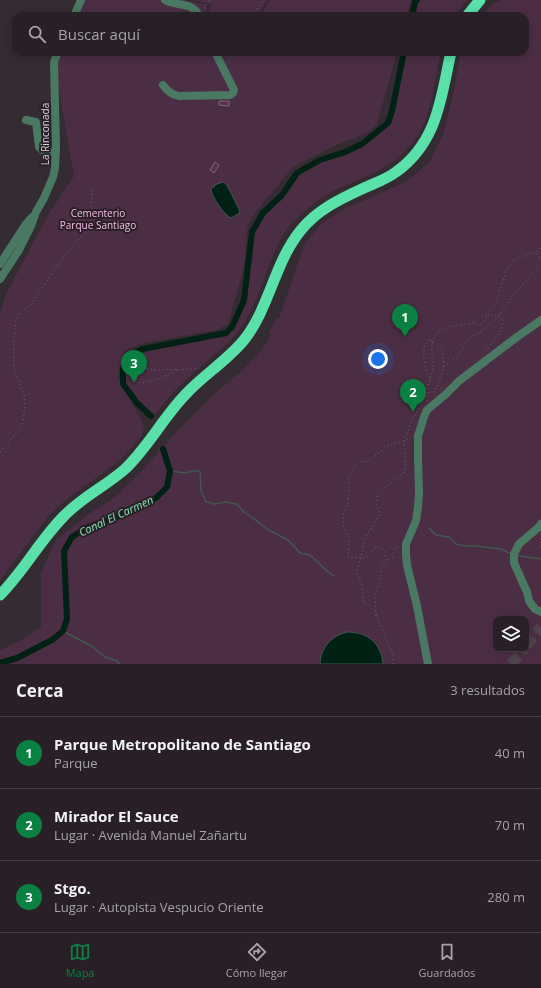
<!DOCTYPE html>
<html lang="es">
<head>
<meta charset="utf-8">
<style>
  :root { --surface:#282026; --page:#30282e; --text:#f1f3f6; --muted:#a5a3a7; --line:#443e43; --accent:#0b8043 }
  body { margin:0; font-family:"Open Sans",sans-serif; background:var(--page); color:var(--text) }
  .controls { position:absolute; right:12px; bottom:12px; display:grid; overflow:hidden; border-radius:8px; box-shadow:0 2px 10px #0003 }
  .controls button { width:36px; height:36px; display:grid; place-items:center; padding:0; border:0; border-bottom:1px solid var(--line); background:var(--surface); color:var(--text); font:20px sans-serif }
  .you { position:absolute; left:378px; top:359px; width:14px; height:14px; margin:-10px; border:3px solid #fff; border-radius:50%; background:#1a73e8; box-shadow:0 0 0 6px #1a73e833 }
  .badge { display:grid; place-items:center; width:26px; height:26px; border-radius:50%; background:var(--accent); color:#fff; font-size:13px; font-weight:700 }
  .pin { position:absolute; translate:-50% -33px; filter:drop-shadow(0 1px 2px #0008) }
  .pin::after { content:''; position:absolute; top:21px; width:14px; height:12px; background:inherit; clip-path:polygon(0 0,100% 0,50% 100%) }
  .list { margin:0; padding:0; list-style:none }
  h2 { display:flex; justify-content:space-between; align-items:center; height:52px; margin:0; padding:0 16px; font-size:17px }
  h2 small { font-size:13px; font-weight:400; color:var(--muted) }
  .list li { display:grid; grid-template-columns:26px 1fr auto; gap:12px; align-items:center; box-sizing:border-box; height:72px; padding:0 16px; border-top:1px solid var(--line) }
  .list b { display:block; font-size:15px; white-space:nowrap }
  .list p { margin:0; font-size:13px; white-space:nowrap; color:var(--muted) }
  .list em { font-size:13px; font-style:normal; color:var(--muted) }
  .icon { flex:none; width:22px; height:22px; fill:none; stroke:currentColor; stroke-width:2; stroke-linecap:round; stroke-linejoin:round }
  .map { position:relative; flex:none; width:541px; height:664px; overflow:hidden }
  .search { position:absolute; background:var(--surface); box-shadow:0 2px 10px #0003; left:12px; right:12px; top:12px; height:44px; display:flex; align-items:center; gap:10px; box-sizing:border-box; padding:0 14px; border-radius:12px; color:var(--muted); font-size:15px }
  .sheet { height:268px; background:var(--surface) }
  nav { display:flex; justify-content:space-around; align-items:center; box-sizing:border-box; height:56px; border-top:1px solid var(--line); background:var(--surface); font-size:11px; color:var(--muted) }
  nav a { display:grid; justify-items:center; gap:2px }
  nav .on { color:var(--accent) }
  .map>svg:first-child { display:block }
  .green { fill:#4c2e44; fill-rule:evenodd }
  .water { fill:#002113; stroke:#42574f }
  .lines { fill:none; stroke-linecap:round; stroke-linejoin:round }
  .stream { stroke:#42574f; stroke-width:1.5 }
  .canal { stroke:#002113; stroke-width:6 }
  .building { fill:#5c2e50; stroke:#756a72 }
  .highway-tunnel { stroke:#4e444b; stroke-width:11; stroke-dasharray:11 5.5; stroke-linecap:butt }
  .path { stroke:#6e656c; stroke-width:1; stroke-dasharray:1 3; stroke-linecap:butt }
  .minor { stroke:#497962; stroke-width:8 }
  .highway { stroke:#5ae0a9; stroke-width:11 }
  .labels { text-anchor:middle; stroke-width:4; stroke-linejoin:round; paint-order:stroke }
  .street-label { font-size:10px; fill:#dcd5da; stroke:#2a2128 }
  .park-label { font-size:10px; fill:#f8bae6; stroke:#2a2128 }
  .water-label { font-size:11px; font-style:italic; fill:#82e3b7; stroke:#2a2128 }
</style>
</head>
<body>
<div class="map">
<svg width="541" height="664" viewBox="0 0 541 664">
  <rect width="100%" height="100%" fill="#352b32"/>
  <g class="green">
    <polygon points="83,0 184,0 207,5 206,12 207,16 76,16"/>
    <polygon points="193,0 267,0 257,16 209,16 208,12 211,4"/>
    <polygon points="270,0 411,0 407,16 260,16"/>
    <polygon points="420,0 466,0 455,16 414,16 417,3"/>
    <path d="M501,0H541V664H0V650L20,641L41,627V573L56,540L86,516L115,497L140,473L178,430L214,394L243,370L262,350L271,335L269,332L276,319H279L304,245L322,223L346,208L406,182L429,163L443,135L454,90L461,52H525V16H481L493,4ZM496,619H526V649H496Z"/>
    <polygon points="61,52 397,52 377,124 366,134 338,144 293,167 259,208 248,224 244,266 230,318 227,324 217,330 139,344 125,351 117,376 144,425 142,435 127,453 114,465 68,498 49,515 0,580 0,315 6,294 48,215 74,176 56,73 58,60"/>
    <path d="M406,52H441C435,77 433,105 422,128C412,148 394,163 374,173C358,181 340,186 325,196C313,203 302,212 292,223C267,252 264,294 242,326C230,344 213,355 197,370C181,383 168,397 156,414H152L139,402L125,384V369L133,355L144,351L227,334L234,328L245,300L253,233L265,214L284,196L298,174L321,162L346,154L363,146L390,124L394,111Z"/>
  </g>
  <g class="water">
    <path d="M223,182L227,185L239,209L240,213L231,218C224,215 211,196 211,189L217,184Z"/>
    <path d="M347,632C368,632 381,643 383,664H320C321,647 331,636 347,632Z"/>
  </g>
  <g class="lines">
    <g class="stream">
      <polyline points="170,471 186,473 192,471 200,471 201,491 206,502 215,504 226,502 237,504 244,512 253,518 259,523 269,530 288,540 300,553 310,555 327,571 334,576"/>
      <polyline points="429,528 436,535 449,537 456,544 465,546 475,546 501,549 509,553"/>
      <polyline points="519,556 541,559"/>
      <polyline points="63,631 93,647 105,657 117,661 119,664"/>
    </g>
    <g class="canal">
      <polyline points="412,16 415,2 417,0"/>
      <polyline points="151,416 137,403 123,384 123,369 132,354 143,349 226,333 232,327 244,300 252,232 263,213 282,195 297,173 320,160 345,152 362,144 388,123 392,111 404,52"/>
      <polyline points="0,663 17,658 52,640 63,631 67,619 64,551 72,537 88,527 112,519 156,498 167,487 170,471 163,449"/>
    </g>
  </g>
  <g class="building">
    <polygon points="219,101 229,101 229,106 219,105"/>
    <polygon points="215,162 219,165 214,173 210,170"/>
  </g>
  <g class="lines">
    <g class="highway-tunnel">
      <polyline points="526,646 541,627"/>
      <polyline points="511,664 524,649"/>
    </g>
    <g class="path">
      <polyline points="204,8 209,0"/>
      <polyline points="253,16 263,0"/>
      <polyline points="537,253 541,259"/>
      <path d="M474,323L477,325L481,324L485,320L486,315H493L503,320C504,331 489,345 483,354"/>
      <path d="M177,370C163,377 156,381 140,383C135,379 132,370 141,369C145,368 150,369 154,370C169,370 184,369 199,369"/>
      <path d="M430,378C425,372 423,356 424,348C425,345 427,342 429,340L431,339L432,343H436L442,348L444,366"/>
      <polyline points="441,389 438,385 444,366 457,357 463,349 467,341 474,335 484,329 498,317 514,294 541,264"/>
      <polyline points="427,401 428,385 434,365 432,359 432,343 435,336 439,331 447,327 473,323 479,317 486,315 493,308 497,300 506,272 513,260 526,255 537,252 541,248"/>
      <polyline points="0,452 16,434 23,422 25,406 24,395 16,374 14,364 14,339 16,320 20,313 30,306 61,260 80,238 88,223 91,210 92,190"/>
      <polyline points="541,534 541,548"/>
      <polyline points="387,560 384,550 380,547 374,548 371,553 366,558 348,557 349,539 344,526 343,516 348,504 349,488 348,477 354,468 357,462 369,461 387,446 411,438"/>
      <polyline points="376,615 375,598 381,575 380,570 387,560 392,557 396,548 399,546"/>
      <path d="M393,664L394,657L376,615L370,606L363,601C363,587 362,584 356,572L361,558L363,546L367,535L380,514L379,509L376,504V500L378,495L393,481L403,474L406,466L404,440L408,432L410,424L414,417L428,393L434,392L438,385"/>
    </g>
    <g class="minor">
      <path d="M165,0C176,7 193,1 199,16"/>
      <polyline points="74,16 81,0"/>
      <path d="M163,85C167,91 173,95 179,96L230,95L233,93L234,90L215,52"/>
      <path d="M26,120L36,122L39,147C43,152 49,152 55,153"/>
      <polyline points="0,264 26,224 32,217"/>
      <polyline points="0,279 19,250 31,226 36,212 44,198 53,177 55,168 56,147 54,62 58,52"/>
      <polyline points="541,524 540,526 519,544 514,554 514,563 527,592 529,601 535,609 541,612"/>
      <polyline points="428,664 417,606 407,565 406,555 406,544 416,521 418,507 419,493 418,458 418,436 424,417 427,410 445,395 459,381 517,337 541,320"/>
    </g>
    <g class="highway">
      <polyline points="467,16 480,0"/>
      <path d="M0,595C24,571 40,540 64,516C82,497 106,486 125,469C148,447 163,418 185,395C203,375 227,361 244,340C270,307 274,263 301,230C317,210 340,199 364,188C375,183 387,179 396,172C438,142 441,97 451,52"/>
    </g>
  </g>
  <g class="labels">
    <g class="street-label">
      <text transform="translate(45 134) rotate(-90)" y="4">La Rinconada</text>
    </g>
    <g class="park-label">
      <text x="98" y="217">Cementerio<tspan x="98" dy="12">Parque Santiago</tspan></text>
    </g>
    <g class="water-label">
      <text transform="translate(116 516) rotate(-25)" y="4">Canal El Carmen</text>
    </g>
  </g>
</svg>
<div class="controls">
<button><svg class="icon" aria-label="layers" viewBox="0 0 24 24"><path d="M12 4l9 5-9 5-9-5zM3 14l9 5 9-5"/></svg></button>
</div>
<div class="you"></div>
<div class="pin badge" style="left:405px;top:337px">1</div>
<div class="pin badge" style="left:413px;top:412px">2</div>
<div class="pin badge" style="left:134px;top:383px">3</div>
<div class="search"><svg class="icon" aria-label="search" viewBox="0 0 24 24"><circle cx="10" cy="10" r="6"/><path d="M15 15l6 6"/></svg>Buscar aquí</div>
</div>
<section class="sheet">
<h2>Cerca<small>3 resultados</small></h2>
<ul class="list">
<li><span class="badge">1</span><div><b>Parque Metropolitano de Santiago</b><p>Parque</p></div><em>40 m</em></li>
<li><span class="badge">2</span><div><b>Mirador El Sauce</b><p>Lugar · Avenida Manuel Zañartu</p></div><em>70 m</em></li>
<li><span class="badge">3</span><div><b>Stgo.</b><p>Lugar · Autopista Vespucio Oriente</p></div><em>280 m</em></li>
</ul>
</section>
<nav>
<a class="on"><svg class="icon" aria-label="map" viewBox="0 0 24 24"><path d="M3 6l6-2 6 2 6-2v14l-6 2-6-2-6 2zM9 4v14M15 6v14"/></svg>Mapa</a>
<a><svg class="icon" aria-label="directions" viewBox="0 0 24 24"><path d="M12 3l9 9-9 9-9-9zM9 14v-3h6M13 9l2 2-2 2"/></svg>Cómo llegar</a>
<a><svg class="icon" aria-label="saved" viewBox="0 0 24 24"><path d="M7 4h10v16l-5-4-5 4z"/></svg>Guardados</a>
</nav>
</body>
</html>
